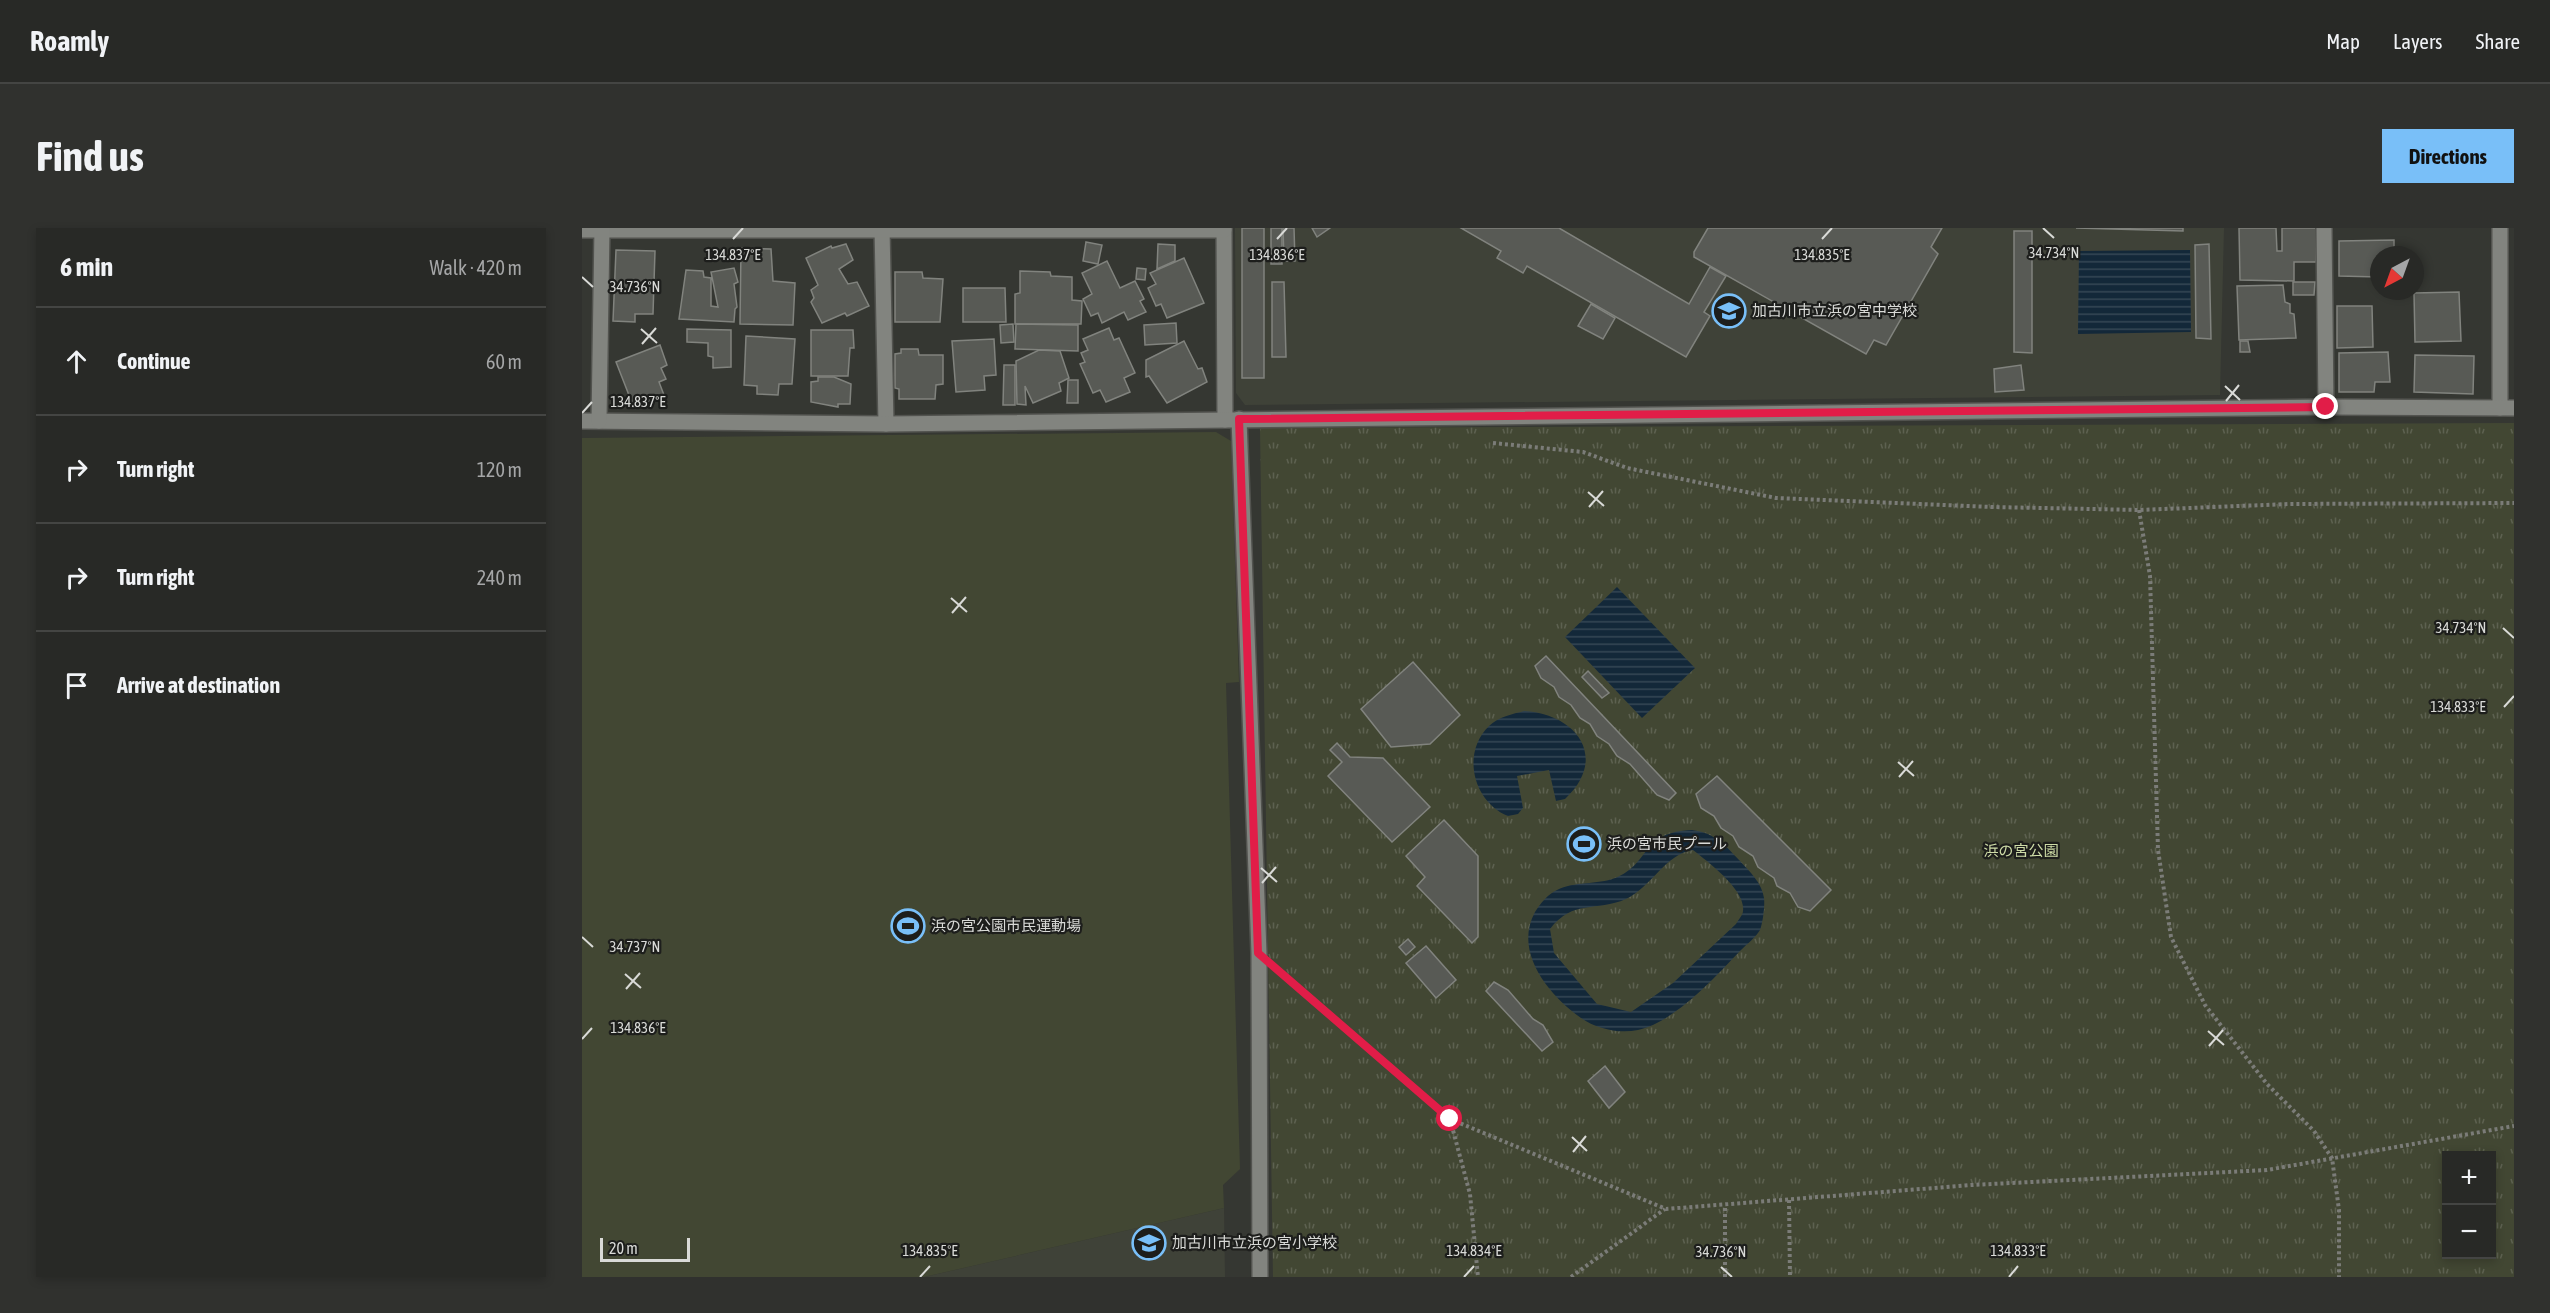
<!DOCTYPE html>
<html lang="en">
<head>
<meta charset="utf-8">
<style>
  :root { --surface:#282926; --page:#30312e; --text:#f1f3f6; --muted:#a5a6a7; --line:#444543; --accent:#79bff8 }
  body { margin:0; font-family:"Asap Condensed","Noto Sans JP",sans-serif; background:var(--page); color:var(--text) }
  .controls { position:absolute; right:18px; bottom:18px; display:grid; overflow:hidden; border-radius:0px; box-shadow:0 3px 9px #0003 }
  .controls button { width:54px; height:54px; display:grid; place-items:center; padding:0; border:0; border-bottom:2px solid var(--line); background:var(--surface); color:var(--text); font:30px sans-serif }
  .compass { position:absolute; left:1788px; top:18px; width:54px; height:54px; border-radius:50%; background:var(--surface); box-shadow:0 3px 9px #0003; rotate:221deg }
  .scale { position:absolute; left:18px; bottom:15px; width:90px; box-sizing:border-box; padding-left:6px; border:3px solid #d9dad7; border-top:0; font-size:16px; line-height:21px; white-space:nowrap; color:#d9dad7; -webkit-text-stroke:4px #1d1e1c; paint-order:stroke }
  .stop { position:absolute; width:18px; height:18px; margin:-14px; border:4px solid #e11d48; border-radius:50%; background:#fff }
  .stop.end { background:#e11d48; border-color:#fff; box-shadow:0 2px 6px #0008 }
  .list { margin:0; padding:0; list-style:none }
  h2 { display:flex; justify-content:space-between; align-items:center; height:78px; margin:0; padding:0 24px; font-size:26px }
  h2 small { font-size:20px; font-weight:400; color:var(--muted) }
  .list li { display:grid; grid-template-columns:39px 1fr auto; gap:18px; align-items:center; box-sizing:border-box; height:108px; padding:0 24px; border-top:2px solid var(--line) }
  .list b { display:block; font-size:22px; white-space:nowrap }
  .list em { font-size:20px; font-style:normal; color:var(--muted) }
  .icon { flex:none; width:33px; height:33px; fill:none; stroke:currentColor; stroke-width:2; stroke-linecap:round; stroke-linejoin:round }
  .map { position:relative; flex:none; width:1932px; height:1049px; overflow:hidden; border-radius:0px }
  header { display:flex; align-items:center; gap:36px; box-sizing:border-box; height:84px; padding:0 30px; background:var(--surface); border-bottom:2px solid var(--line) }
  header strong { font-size:28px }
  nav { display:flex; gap:33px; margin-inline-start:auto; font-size:21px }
  .intro { display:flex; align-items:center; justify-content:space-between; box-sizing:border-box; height:144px; padding:0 36px }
  h1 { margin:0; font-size:42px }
  .button { padding:15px 27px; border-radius:0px; background:var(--accent); color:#111; font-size:21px; font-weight:700 }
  main { display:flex; gap:36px; padding:0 36px }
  aside { flex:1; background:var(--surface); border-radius:0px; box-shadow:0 3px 9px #0003 }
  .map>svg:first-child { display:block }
  .built { fill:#3f4238 }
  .grass { fill:#424733 }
  .park { fill:url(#park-tufts); fill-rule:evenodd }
  .water { fill:url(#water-rules); fill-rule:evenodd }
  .building { fill:#585a55; stroke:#81837e; stroke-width:1.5 }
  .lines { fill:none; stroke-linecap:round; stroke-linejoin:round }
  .minor-casing { stroke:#52534f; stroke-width:18 }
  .path { stroke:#7b7c78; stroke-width:4; stroke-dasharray:3 3; stroke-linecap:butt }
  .minor { stroke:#82847f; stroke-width:15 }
  .route { stroke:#e11d48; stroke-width:8 }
  .ticks { fill:none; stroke:#d9dad7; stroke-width:2 }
  .labels { text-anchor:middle; stroke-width:4.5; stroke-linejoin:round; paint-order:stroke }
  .poi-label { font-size:15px; fill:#d9dad7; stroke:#1d1e1c; text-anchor:start }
  .park-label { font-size:15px; fill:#cedca7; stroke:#1d1e1c }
  .ticks-label { font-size:15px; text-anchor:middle; fill:#d9dad7; stroke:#1d1e1c; stroke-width:4.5; stroke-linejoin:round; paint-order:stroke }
</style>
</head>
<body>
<header>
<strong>Roamly</strong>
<nav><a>Map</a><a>Layers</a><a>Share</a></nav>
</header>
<div class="intro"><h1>Find us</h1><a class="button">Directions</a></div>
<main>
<aside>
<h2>6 min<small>Walk · 420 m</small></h2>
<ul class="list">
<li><svg class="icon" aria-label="ahead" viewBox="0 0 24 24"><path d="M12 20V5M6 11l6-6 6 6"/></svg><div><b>Continue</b></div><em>60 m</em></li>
<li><svg class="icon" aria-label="right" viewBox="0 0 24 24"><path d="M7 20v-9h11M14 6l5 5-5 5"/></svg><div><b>Turn right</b></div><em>120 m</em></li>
<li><svg class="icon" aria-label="right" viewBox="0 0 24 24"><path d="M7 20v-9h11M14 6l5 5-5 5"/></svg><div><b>Turn right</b></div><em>240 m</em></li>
<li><svg class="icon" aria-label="arrive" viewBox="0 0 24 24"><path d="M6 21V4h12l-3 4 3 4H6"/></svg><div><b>Arrive at destination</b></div></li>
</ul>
</aside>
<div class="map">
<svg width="1932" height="1049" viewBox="0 0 1932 1049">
  <defs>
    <pattern id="park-tufts" width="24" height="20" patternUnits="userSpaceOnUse" patternTransform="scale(1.5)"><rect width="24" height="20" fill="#424733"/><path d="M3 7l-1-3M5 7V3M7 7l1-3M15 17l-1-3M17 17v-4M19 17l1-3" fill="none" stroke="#5d6150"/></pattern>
    <pattern id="water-rules" width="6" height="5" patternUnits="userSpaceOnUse" patternTransform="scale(1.5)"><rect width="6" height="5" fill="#132839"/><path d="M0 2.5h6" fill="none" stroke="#354755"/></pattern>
  </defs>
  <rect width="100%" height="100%" fill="#353732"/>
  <g class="built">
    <polygon points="653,0 1642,0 1638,167 663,177 654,165"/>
    <polygon points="642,980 643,1049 342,1049"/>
  </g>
  <polygon class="grass" points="634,204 649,213 657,454 644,455 658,941 641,957 642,980 342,1049 0,1049 0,210"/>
  <path class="park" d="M1932,195V1049H691L678,200ZM1864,928H1910V1026H1864Z"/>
  <g class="water">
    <polygon points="1608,22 1609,104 1496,106 1497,23"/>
    <polygon points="1035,359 1113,440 1060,490 983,409"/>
    <path d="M942,483C995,486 1027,530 983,571L974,573L967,542L935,548L941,580L936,586L926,588C891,574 879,525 907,498C916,489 931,486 942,483Z"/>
    <path d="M1110,602C1133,605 1143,617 1158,633C1168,644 1180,655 1182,670C1183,678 1181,694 1178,702C1174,709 1165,716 1159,722C1134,748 1093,794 1056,802C1037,806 1015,801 999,790C967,767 931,724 953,684C958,676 966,666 975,662C992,653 1015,657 1033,650C1069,636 1058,604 1110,602ZM1111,622C1126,634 1164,662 1161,683C1161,687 1156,692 1154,696L1091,755L1049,784L1015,776L972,725L968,701C991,671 1014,684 1044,671C1070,659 1083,626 1111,622Z"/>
  </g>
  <g class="building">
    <rect x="660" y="0" width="22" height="150"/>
    <rect x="689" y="0" width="11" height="36"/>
    <polygon points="701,0 712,0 713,33 702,33"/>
    <polygon points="730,0 748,0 735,9"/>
    <polygon points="879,0 977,0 1107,76 1128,39 1144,48 1122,84 1128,88 1104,129 945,38 941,45 915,30 919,23"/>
    <polygon points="1126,0 1360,0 1349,19 1356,26 1304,117 1292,112 1284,126 1112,29 1112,24"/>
    <polygon points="1494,0 1601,0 1601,3"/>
    <polygon points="1657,0 1694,0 1695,23 1700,23 1700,0 1734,0 1734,34 1712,34 1712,53 1658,52"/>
    <polygon points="1432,3 1450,3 1450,125 1432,124"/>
    <polygon points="1812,12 1812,27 1797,27 1797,49 1757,48 1757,13"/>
    <polygon points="504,14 520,17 516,36 501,33"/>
    <polygon points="264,16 271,32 257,41 266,56 275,54 287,78 265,88 263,85 240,95 229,74 232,70 229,62 236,57 224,30 249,18 250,20"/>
    <polygon points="576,16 593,17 593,33 575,41"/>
    <polygon points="1627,16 1629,111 1614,110 1613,17"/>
    <polygon points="159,20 189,21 191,53 213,55 211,97 158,96"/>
    <polygon points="34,22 73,23 71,86 53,86 53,94 31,93"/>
    <polygon points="602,30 622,75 585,90 579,76 574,78 566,60 574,56 568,45"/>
    <polygon points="525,33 538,60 553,53 562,71 558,73 564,84 546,92 542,84 520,95 516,85 509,88 501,71 510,66 500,45"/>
    <polygon points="152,40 156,54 152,56 155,79 153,81 152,94 97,91 104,42 121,43 122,49 129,50 129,78 136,79 129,44"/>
    <polygon points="555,40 564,41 563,52 554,51"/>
    <polygon points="438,43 468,44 469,48 490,49 490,72 500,73 499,96 433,96 433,66 438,65"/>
    <polygon points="313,44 340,44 341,50 361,51 358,94 313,94"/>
    <polygon points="690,54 702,54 704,129 690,129"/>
    <polygon points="1711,54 1733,54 1732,67 1711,67"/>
    <polygon points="1701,57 1703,74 1708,76 1708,85 1712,86 1714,110 1657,112 1655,58"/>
    <polygon points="381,60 423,60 424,94 381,94"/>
    <polygon points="1877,64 1879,113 1833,114 1832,65"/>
    <polygon points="1009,76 1033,90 1021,111 996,98"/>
    <polygon points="1755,78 1790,78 1791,119 1755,120"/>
    <polygon points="594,95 595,115 563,117 562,97"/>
    <polygon points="431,96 432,114 419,115 418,97"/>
    <polygon points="434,96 496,97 496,123 433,121"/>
    <polygon points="527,100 532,112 537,110 553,145 542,150 548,164 524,174 518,162 511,165 498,136 503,134 499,125 506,122 501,111"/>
    <polygon points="105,101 149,102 149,139 131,140 131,129 126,128 126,115 105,114"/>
    <polygon points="229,102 271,102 272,120 268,120 266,148 229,148"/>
    <polygon points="164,108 213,111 210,156 197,156 196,167 175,166 175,158 162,157"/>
    <polygon points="412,111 414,147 402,148 403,162 374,164 370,113"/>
    <polygon points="602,113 616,141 620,140 625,154 585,175 567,148 564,149 564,132"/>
    <polygon points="1658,113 1666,113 1668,124 1658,124"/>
    <polygon points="78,117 85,137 79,140 84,151 77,154 82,167 52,180 34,134"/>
    <polygon points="319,121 336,121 337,127 361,127 361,156 354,157 353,171 317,171 317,161 313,160 313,126 319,125"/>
    <polygon points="457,122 478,123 487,150 477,155 479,163 451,175 443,158 444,177 435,176 434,133"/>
    <polygon points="1806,124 1808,154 1793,154 1792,164 1757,164 1757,125"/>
    <polygon points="1833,127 1892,128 1891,166 1832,164"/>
    <polygon points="422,137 433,137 433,177 421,177"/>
    <polygon points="1439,137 1442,162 1413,164 1412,141"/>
    <polygon points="236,149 252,149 269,156 268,176 256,176 256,179 229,174 229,154 236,153"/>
    <polygon points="486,152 496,152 496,175 485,175"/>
    <polygon points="964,428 1094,565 1087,572 1075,567 1048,536 1035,528 1027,516 1015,508 1008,496 998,490 989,477 977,469 972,459 959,450 953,438"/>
    <polygon points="831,434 878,487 848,516 809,519 779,481"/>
    <polygon points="1006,443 1027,465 1020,470 1000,449"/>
    <polygon points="755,515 768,529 801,530 848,579 810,614 746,548 760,534 748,522"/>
    <polygon points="1135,548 1249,662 1228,683 1216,679 1208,665 1195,658 1192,650 1176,639 1171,628 1157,619 1151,608 1139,600 1132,588 1119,580 1114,566"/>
    <polygon points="862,592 896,628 896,709 890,715 835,658 843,649 824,628"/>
    <polygon points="826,711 833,719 824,727 817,719"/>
    <polygon points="844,718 874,752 854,770 824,735"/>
    <polygon points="912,754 926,762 951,791 961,797 971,814 960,823 904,763"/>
    <polygon points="1023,838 1043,864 1027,880 1006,853"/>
  </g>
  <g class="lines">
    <defs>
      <g id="minor">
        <polyline points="300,0 304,196"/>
        <polyline points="642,0 643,192"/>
        <polyline points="1742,0 1744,179"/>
        <polyline points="1918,0 1918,180"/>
        <polyline points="0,2 642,2"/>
        <polyline points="657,191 677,725 678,1049"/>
        <polyline points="0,193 304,196 1744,179 1932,180"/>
        <polyline points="17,193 20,0"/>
      </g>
    </defs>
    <use href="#minor" class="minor-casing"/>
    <g class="path">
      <polyline points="911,215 1001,224 1045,240 1194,270 1411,279 1557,282 1707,276 1932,275"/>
      <polyline points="1557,282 1568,348 1576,622 1589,709 1623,777 1685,856 1732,903 1750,930 1757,982 1757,1049"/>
      <polyline points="700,745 868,891 1084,981 1390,957 1685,942 1932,898"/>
      <polyline points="868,891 888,966 896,1049"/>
      <polyline points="1207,972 1208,1049"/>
      <polyline points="989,1049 1083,981"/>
      <polyline points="1143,1049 1143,978"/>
    </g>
    <use href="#minor" class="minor"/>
  </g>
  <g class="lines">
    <polyline class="route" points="868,891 676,725 657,191 1744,179"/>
  </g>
  <path class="ticks" d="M1461,0L1472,10M151,11L161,0M695,11L705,0M1240,11L1250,0M0,49L11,59M59,101L75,115M60,116L74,100M1643,158L1658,172M1644,173L1657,157M0,185L10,174M1006,264L1022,278M1007,279L1021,263M369,370L385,384M370,385L384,369M1921,400L1932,410M1922,479L1932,468M1316,534L1332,548M1317,549L1331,533M679,640L695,654M680,655L694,639M0,709L11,719M43,746L59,760M44,761L58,745M1626,803L1642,817M0,811L10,800M1627,818L1641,802M990,909L1005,923M991,924L1004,908M1139,1039L1150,1049M338,1049L348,1038M882,1049L892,1038M1427,1049L1436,1038"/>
  <defs>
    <symbol id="school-ring" viewBox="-11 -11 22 22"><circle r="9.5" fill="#1d1e1c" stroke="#79bff8" stroke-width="1.5"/><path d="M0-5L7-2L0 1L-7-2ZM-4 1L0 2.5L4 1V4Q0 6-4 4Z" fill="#79bff8"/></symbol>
    <symbol id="stadium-ring" viewBox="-11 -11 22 22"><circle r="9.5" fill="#1d1e1c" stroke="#79bff8" stroke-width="1.5"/><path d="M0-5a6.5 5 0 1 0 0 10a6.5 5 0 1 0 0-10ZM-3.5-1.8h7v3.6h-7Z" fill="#79bff8"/></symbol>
  </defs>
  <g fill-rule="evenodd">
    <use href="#school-ring" x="1128" y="64" width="38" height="38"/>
    <use href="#stadium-ring" x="983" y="597" width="38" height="38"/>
    <use href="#stadium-ring" x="307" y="679" width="38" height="38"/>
    <use href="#school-ring" x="548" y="996" width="38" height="38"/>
  </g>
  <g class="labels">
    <g class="poi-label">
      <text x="1170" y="88">加古川市立浜の宮中学校</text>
      <text x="1025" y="621">浜の宮市民プール</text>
      <text x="349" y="703">浜の宮公園市民運動場</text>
      <text x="590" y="1020">加古川市立浜の宮小学校</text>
    </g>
    <g class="park-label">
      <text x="1439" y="628">浜の宮公園</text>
    </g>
  </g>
  <g class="ticks-label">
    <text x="1472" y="30">34.734°N</text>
    <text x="151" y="32">134.837°E</text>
    <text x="695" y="32">134.836°E</text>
    <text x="1240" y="32">134.835°E</text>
    <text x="53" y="64">34.736°N</text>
    <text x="56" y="179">134.837°E</text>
    <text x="1879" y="405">34.734°N</text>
    <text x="1876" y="484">134.833°E</text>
    <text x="53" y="724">34.737°N</text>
    <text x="56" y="805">134.836°E</text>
    <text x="348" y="1028">134.835°E</text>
    <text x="892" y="1028">134.834°E</text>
    <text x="1436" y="1028">134.833°E</text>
    <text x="1139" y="1029">34.736°N</text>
  </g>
</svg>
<div class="controls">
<button>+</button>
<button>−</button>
</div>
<svg class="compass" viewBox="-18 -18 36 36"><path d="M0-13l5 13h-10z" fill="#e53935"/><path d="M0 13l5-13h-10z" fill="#a5a6a7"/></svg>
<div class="scale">20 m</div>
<div class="stop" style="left:868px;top:891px"></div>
<div class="stop end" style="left:1744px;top:179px"></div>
</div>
</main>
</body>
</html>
